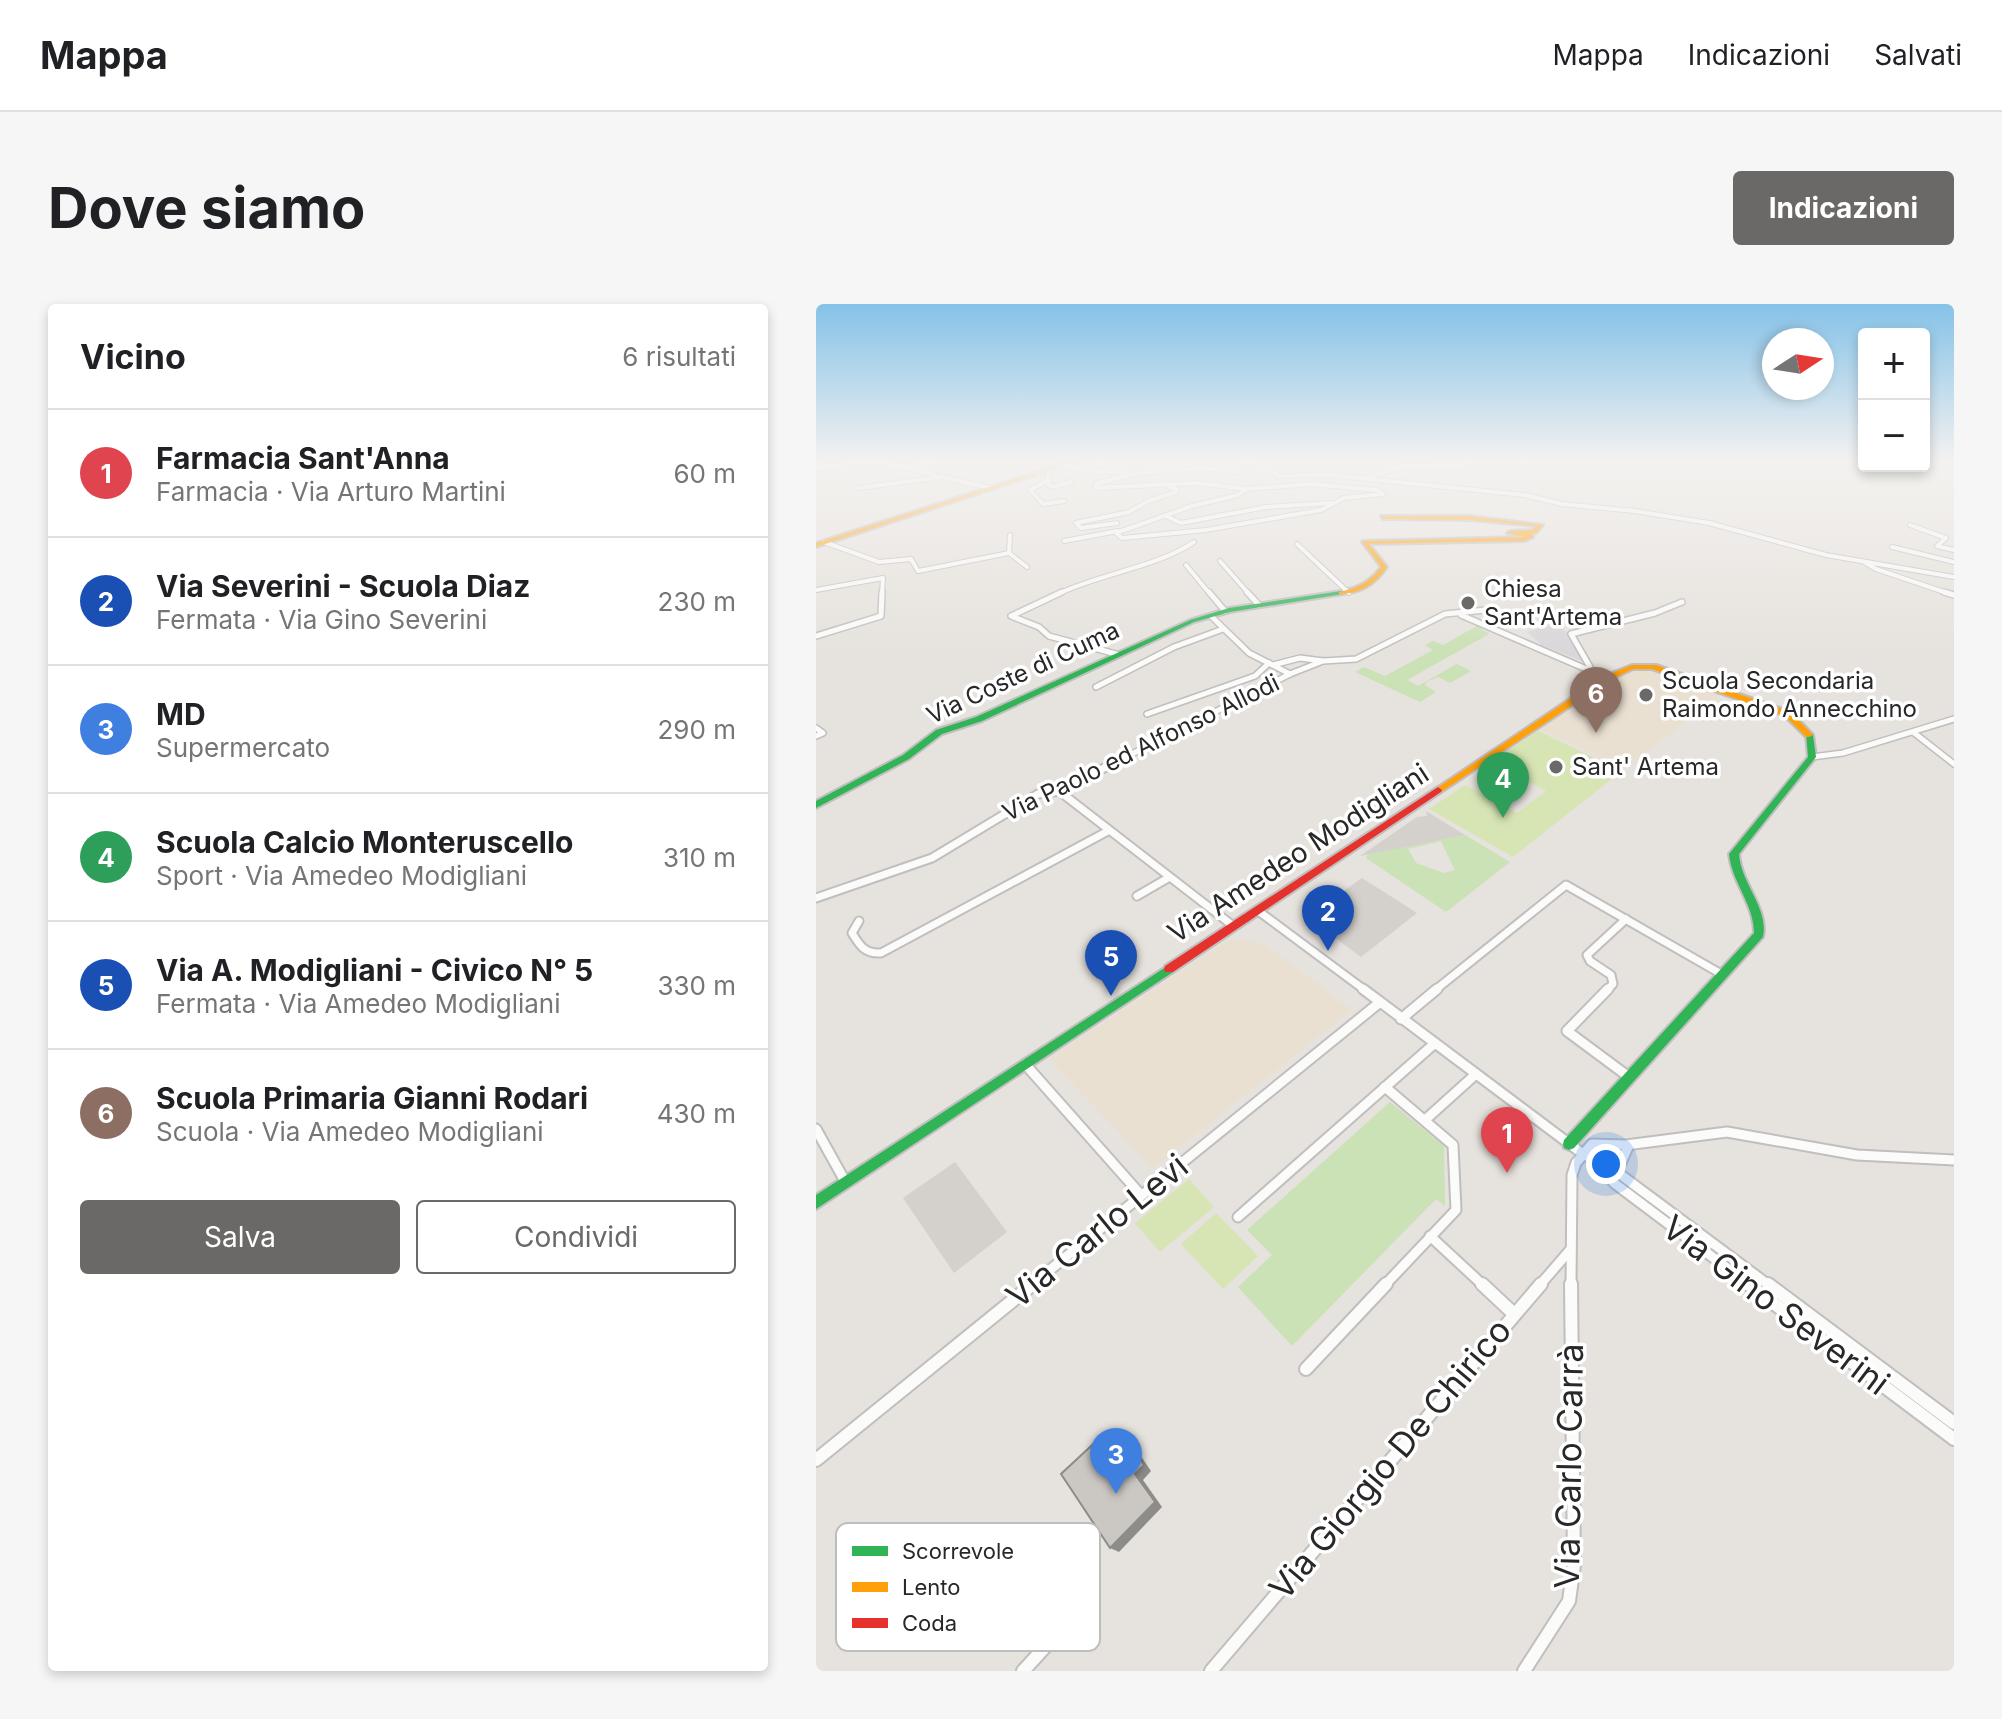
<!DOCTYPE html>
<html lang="it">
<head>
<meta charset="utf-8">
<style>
  :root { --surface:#fff; --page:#f6f6f6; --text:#202124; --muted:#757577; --line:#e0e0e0; --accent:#6a6967 }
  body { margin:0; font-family:Inter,sans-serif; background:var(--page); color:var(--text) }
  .controls { position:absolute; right:24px; top:24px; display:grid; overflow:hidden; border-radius:8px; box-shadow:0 4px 12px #0003 }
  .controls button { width:72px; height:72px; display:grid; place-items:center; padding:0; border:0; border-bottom:2px solid var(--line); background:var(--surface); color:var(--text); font:40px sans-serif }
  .compass { position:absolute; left:946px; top:24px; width:72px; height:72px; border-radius:50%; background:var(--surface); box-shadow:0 4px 12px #0003; rotate:78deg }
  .you { position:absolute; left:790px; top:860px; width:28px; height:28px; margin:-20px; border:6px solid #fff; border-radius:50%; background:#1a73e8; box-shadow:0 0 0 12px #1a73e833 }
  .badge { display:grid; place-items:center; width:52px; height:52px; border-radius:50%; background:var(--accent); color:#fff; font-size:26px; font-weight:700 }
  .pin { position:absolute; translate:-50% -66px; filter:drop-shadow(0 2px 4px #0008) }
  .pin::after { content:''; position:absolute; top:42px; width:28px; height:24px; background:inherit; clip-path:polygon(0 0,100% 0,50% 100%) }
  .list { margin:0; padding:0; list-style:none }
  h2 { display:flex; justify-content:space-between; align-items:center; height:104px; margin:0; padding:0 32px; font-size:34px }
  h2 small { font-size:26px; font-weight:400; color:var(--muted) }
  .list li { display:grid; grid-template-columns:52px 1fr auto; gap:24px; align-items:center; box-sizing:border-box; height:128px; padding:0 32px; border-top:2px solid var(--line) }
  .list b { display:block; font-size:30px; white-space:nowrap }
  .list p { margin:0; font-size:26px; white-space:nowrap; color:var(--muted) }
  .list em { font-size:26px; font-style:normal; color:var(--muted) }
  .actions { display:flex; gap:16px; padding:24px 32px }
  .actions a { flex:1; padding:18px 0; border:2px solid var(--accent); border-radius:8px; text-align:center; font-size:28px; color:var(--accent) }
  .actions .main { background:var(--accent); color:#fff }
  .map { position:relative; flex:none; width:1138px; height:1367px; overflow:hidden; border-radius:8px }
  header { display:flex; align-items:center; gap:48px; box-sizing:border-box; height:112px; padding:0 40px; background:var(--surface); border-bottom:2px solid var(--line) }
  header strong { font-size:38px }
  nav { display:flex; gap:44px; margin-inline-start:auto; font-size:28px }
  .intro { display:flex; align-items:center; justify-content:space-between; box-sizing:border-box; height:192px; padding:0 48px }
  h1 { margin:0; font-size:56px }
  .button { padding:20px 36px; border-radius:8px; background:var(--accent); color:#fff; font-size:28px; font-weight:700 }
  main { display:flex; gap:48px; padding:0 48px }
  aside { flex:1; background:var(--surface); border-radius:8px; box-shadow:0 4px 12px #0003 }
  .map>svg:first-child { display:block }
  .industrial { fill:#d9d7d9 }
  .education { fill:#e9e0d1 }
  .green { fill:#cbe1b6; fill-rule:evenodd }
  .pitch { fill:#d7e5b4 }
  .plaza { fill:#d4d0cc }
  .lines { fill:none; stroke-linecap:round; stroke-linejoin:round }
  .street-far4-casing { stroke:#c0bebf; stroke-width:6 }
  .street-far3-casing { stroke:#c0bebf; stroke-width:8 }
  .street-far2-casing { stroke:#c0bebf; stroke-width:11 }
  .street-far1-casing { stroke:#c0bebf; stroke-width:13 }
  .street-casing { stroke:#c0bebf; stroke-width:16 }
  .fast-casing { stroke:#c0bebf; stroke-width:4 }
  .slow-casing { stroke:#c0bebf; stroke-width:4 }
  .jam-casing { stroke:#c0bebf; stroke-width:4 }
  .street-far4 { stroke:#fbfbfa; stroke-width:4 }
  .street-far3 { stroke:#fbfbfa; stroke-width:5 }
  .street-far2 { stroke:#fbfbfa; stroke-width:7 }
  .street-far1 { stroke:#fbfbfa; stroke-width:9 }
  .street { stroke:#fbfbfa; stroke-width:12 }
  .fast { fill:#30b455; fill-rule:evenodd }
  .slow { fill:#ff9f0a; fill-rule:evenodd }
  .jam { fill:#e5322d; fill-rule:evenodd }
  .shaded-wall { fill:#8e8c89 }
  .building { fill:#cbc8c4; stroke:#8e8c89; stroke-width:2 }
  .poi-dot { fill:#6a6967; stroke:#fff; stroke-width:3 }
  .labels { text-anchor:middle; stroke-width:7; stroke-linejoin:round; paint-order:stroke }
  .far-poi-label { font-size:24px; fill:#282828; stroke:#fff; text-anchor:start }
  .far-street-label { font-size:24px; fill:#282828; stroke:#fff }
  .street-label { font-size:28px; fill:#282828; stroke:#fff }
  .near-street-label { font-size:34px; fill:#282828; stroke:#fff }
  .key { fill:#fff; stroke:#bebebe; stroke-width:2 }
  .key-label { font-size:22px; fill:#282828 }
</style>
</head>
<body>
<header>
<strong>Mappa</strong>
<nav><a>Mappa</a><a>Indicazioni</a><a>Salvati</a></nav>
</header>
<div class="intro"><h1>Dove siamo</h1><a class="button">Indicazioni</a></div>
<main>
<aside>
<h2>Vicino<small>6 risultati</small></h2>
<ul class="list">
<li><span class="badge" style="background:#e0444e">1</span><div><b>Farmacia Sant'Anna</b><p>Farmacia · Via Arturo Martini</p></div><em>60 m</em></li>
<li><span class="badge" style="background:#1a4fb4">2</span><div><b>Via Severini - Scuola Diaz</b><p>Fermata · Via Gino Severini</p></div><em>230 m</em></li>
<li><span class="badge" style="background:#3f7fe0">3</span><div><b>MD</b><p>Supermercato</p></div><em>290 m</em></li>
<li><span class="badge" style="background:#2e9e5b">4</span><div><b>Scuola Calcio Monteruscello</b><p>Sport · Via Amedeo Modigliani</p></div><em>310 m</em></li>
<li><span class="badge" style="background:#1a4fb4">5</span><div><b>Via A. Modigliani - Civico N° 5</b><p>Fermata · Via Amedeo Modigliani</p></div><em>330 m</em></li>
<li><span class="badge" style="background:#8d6e63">6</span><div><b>Scuola Primaria Gianni Rodari</b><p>Scuola · Via Amedeo Modigliani</p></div><em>430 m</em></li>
</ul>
<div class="actions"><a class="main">Salva</a><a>Condividi</a></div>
</aside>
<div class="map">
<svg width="1138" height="1367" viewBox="0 0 1138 1367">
  <rect width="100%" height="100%" fill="#e6e2dd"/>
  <polygon class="industrial" points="741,320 751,329 768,358 726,341 711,328"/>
  <g class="education">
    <polygon points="825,364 836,364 908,388 810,464 723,425 798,376"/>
    <polygon points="416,634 450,641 536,706 337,864 233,755"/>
  </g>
  <g class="green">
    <polygon points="661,322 673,330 591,376 602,382 641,360 655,367 634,379 622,373 610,378 609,381 620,388 604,398 539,368 548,363 569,372 617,346 609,341 617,337 627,341"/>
    <path d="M649,531L694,558L630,608L550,554L552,550ZM625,537L639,566L628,569L600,559L592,545Z"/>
    <polygon points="574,798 628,842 629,902 620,895 476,1042 422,983 456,951 431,926"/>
  </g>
  <g class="pitch">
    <polygon points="722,427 806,467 697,553 613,505 649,481 701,509 730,487 675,458"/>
    <polygon points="373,875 398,903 344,948 319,919"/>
    <polygon points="400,909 442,952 407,985 365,940"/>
  </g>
  <g class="plaza">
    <polygon points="610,507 649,531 544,552 601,513 611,512"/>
    <polygon points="546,574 601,609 545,653 491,613"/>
    <polygon points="139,858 191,928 138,969 87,894"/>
  </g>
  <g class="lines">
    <defs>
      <g id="street-far4">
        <polyline points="59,157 119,171"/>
        <polyline points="338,157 341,159"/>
        <polyline points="421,157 451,162 463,172 513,171 708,191 746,200 819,207 893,219 1010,251 1138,273"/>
        <polyline points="246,161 271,167 321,169 280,180 280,184 380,179 430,185"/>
        <polyline points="91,162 126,157"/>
        <polyline points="0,164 60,157"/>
        <polyline points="233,166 231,177 214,186 227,200 248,197"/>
        <polyline points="271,167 278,160 288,157"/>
        <polyline points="321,169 387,164 426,168"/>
        <polyline points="550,174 586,162 646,161 653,157"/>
        <polyline points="233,175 232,181 236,183 255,178"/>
        <polygon points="495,180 561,186 567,190 528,194 505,206 390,226 306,234 300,229 376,202 422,191 430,185"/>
        <polyline points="42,184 127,173 174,184"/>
        <polyline points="350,212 365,219 450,203 515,199"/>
        <polyline points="301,219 265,224 260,219 313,208 332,197 360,188 360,185 353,183"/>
        <polyline points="1094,221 1130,234 1121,242 1138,246"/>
        <polyline points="194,231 193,249 211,263"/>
        <polyline points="248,237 302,227"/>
        <polyline points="8,238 63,258 95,255 102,267 193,249"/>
        <polyline points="481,240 533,289"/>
        <polyline points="1076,243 1138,258"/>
        <polyline points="404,257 433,290"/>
        <polyline points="1048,258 1060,265 1134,290"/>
        <polyline points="370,261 394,290"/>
        <polyline points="0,286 67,274 66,290"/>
        <path d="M242,290C285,269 339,264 378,238"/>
      </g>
      <g id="street-far3">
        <polyline points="246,288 195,312 223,323 233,332 300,350"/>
        <polyline points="393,288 409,307"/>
        <polyline points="431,288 443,301"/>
        <polyline points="1128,288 1138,291"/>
        <polyline points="645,311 791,374"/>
        <polyline points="396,313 433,349 474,370"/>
        <polyline points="0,332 65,312 66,288"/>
        <polyline points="457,361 484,354 507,357 540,355 629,310 680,305"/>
        <polyline points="771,365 774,363 755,330 839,309 866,298"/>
        <polyline points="280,383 358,343 407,325"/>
        <polyline points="331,410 439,372 453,359"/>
        <polyline points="0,424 7,429 0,432"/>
        <polyline points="1097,428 1138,460"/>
        <polyline points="996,453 1027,449 1138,415"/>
        <polyline points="292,462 474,370 507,357"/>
      </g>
      <g id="street-far2">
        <polyline points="243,487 416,621"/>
        <polyline points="321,592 352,574"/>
        <polyline points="0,594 116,554 222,490 243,487 296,460"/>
        <polyline points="441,606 550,687"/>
        <path d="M43,617L36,629C44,642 49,650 65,649L292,527"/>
        <polyline points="618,687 750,581 907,671"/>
        <polyline points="790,687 797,680 795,671 774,657 771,651 810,615"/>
      </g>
      <g id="street-far1">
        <polyline points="547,685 767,850 801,868 954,982"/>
        <polyline points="792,685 751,727 813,773"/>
        <polyline points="585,715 621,685"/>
        <polyline points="209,760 325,891"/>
        <polyline points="609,816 660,770"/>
        <polyline points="0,825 30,879"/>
        <polyline points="785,863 798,879 935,982"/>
        <polyline points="801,868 812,843"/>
        <polyline points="422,913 618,740"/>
        <polyline points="614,932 668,982"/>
        <polyline points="214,982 563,699"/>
        <polyline points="568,982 640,906 637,841 569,783"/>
        <polyline points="723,982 755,945"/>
        <polyline points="755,982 756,871 760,859 776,840 810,841 911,828 1041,851 1138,856"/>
      </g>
      <g id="street">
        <polyline points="666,980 698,1010"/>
        <polyline points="932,980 1138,1135"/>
        <polyline points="952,980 1138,1119"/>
        <polyline points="490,1065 570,980"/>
        <polyline points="0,1156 217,980"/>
        <polyline points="207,1367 241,1330"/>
        <polyline points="395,1367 725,980"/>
        <polyline points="708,1367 753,1297 758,1261 755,980"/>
      </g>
      <g id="fast">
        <polygon points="525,287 527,288 527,290 414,308 378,318 166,417 126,430 93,455 0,504 0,497 87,451 120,426 160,413 374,316 413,304"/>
        <path d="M990,429H993L997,431L1000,453L923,550C925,580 953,604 947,633L758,844L753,846L748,844L747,840L748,836L938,629C938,600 916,579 913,550L992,453Z"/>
        <polygon points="353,661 358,665 357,668 0,905 0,891"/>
      </g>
      <g id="slow">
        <polygon points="254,157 262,157 0,243 0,239"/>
        <path d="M565,212H654L727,221L720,229L713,230L717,231V233L709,237L553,240L571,263C559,281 544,290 523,290V288C541,284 553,279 565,263L546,238L547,237L708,233L691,229L694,227L716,226L720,222L654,216L567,215Z"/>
        <polygon points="816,361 840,361 975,408 997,431 993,433 990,433 969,412 836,365 817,365 794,376 625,488 622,489 618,486 788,372"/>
      </g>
      <polygon id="jam" points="622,483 626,486 625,488 357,668 349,668 348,665 349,662"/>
    </defs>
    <use href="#street-far4" class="street-far4-casing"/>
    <use href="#street-far3" class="street-far3-casing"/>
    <use href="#street-far2" class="street-far2-casing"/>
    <use href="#street-far1" class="street-far1-casing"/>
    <use href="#street" class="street-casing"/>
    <use href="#fast" class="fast-casing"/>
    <use href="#slow" class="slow-casing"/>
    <use href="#jam" class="jam-casing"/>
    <use href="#street-far4" class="street-far4"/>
    <use href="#street-far3" class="street-far3"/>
    <use href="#street-far2" class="street-far2"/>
    <use href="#street-far1" class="street-far1"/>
    <use href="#street" class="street"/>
    <use href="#fast" class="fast"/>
    <use href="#slow" class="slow"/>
    <use href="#jam" class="jam"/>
  </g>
  <polygon class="shaded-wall" points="308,1133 316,1139 335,1167 327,1176 346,1203 303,1248 294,1244 319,1170"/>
  <polygon class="building" points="289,1129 298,1142 308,1133 328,1161 319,1170 339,1198 294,1244 245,1170"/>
  <linearGradient id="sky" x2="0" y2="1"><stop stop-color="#85c2e8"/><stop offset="0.45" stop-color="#f4f2f0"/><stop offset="1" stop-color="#f4f2f0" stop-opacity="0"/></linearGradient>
  <rect width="1138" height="349" fill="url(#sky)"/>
  <g class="poi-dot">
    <circle cx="652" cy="299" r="8"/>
    <circle cx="830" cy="391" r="8"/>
    <circle cx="740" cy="463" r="8"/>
  </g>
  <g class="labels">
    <g class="far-poi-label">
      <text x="668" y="293">Chiesa<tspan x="668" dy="28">Sant'Artema</tspan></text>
      <text x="846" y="385">Scuola Secondaria<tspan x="846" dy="28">Raimondo Annecchino</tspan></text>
      <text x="756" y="471">Sant' Artema</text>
    </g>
    <g class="far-street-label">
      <text transform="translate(207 369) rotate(-25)" y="8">Via Coste di Cuma</text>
      <text transform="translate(325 444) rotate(-26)" y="8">Via Paolo ed Alfonso Allodi</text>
    </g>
    <g class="street-label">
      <text transform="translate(482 549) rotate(-33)" y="10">Via Amedeo Modigliani</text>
    </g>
    <g class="near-street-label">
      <text transform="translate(281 927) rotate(-39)" y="12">Via Carlo Levi</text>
      <text transform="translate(960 1001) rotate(37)" y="12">Via Gino Severini</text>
      <text transform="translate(574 1155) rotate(-50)" y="12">Via Giorgio De Chirico</text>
      <text transform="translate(753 1162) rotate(-89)" y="12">Via Carlo Carrà</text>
    </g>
  </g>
  <rect x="20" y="1219" width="264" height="128" rx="12" class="key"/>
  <rect x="36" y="1242" width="36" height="10" fill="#30b455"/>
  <rect x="36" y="1278" width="36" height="10" fill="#ff9f0a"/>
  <rect x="36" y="1314" width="36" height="10" fill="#e5322d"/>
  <g class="key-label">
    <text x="86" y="1255">Scorrevole</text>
    <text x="86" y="1291">Lento</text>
    <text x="86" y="1327">Coda</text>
  </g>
</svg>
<div class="controls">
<button>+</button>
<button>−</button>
</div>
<svg class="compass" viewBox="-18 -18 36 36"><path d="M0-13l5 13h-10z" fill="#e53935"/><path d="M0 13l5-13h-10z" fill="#757577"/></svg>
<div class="you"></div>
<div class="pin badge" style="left:691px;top:869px;background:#e0444e">1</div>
<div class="pin badge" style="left:512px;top:647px;background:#1a4fb4">2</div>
<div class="pin badge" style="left:300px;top:1190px;background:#3f7fe0">3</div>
<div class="pin badge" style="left:687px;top:514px;background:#2e9e5b">4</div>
<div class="pin badge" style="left:295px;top:692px;background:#1a4fb4">5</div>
<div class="pin badge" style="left:780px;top:429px;background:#8d6e63">6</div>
</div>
</main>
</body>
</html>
